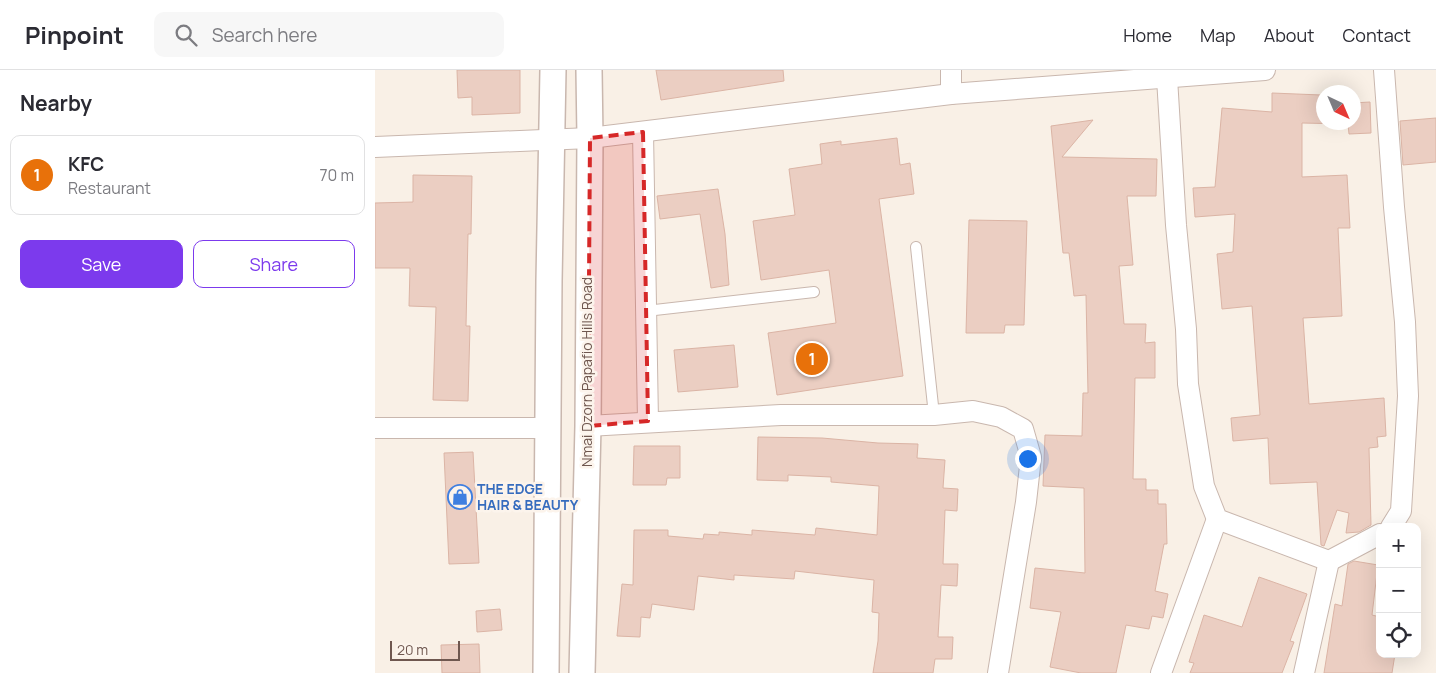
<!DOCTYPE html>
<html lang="en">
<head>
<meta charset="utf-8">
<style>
  :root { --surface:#fff; --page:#f7f7f7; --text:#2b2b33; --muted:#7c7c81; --line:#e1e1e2; --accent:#7c3aed }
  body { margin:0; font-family:Manrope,sans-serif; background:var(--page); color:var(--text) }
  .controls { position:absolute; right:15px; bottom:15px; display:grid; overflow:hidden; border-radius:10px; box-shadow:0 5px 20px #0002 }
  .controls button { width:45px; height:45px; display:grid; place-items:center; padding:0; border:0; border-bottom:1px solid var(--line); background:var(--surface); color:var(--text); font:25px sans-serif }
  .compass { position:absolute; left:941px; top:15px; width:45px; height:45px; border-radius:50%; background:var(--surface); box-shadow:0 5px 20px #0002; rotate:136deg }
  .scale { position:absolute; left:15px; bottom:12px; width:70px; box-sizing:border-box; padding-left:5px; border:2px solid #6f574f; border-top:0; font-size:14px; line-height:18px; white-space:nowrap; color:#6f574f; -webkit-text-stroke:4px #fcf4ec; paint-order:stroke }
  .you { position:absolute; left:652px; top:388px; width:18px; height:18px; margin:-12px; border:4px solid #fff; border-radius:50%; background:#1a73e8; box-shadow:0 0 0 8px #1a73e833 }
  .badge { display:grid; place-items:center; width:32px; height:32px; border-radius:50%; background:var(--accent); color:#fff; font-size:16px; font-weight:700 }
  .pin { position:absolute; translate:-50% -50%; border:2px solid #fff; box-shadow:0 1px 5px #0006 }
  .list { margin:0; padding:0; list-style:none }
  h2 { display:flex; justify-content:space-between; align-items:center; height:65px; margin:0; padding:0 20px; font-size:21px }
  h2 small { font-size:16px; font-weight:400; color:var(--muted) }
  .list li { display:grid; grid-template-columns:32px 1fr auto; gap:15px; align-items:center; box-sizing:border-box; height:80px; margin:0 10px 10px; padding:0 10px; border:1px solid var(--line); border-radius:10px }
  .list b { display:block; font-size:19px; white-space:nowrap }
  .list p { margin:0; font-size:16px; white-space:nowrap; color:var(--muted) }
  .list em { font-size:16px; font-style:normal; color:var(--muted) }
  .actions { display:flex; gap:10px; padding:15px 20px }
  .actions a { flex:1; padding:11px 0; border:1px solid var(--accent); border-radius:10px; text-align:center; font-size:18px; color:var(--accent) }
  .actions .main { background:var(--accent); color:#fff }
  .icon { flex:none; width:28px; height:28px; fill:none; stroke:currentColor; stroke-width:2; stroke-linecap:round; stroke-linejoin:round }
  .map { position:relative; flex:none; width:1061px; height:603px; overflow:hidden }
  header { display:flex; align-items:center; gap:30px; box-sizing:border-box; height:70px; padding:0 25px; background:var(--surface); border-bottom:1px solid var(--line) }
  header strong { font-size:24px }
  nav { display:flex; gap:28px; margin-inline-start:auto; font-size:18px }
  .search { width:350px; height:45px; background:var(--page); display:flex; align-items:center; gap:12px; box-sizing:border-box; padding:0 18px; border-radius:10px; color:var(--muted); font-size:19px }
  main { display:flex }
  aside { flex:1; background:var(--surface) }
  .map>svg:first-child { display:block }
  .building { fill:#ebcec2; stroke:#dbb4a5 }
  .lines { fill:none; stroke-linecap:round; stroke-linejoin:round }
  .service-casing { stroke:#c9b7ae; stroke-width:12 }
  .minor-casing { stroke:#c9b7ae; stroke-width:22 }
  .tertiary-casing { stroke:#c9b7ae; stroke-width:28 }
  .service { stroke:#fff; stroke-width:10 }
  .minor { stroke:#fff; stroke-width:20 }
  .tertiary { stroke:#fff; stroke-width:25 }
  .marked { fill:#d62828; fill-opacity:0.2; stroke:#d62828; stroke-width:4; stroke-dasharray:10 6; stroke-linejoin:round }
  .labels { text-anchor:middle; stroke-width:5; stroke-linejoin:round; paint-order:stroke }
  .street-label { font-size:14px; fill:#6f574f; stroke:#fcf4ec }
  .shop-label { font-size:14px; font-weight:bold; fill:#366cbe; stroke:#fcf4ec; text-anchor:start }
</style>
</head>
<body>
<header>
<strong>Pinpoint</strong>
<div class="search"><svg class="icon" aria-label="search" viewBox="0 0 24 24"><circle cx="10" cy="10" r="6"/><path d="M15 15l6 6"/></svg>Search here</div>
<nav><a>Home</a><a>Map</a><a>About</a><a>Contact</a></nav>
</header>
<main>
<aside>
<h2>Nearby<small></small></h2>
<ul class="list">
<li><span class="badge" style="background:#e8710a">1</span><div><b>KFC</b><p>Restaurant</p></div><em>70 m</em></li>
</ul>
<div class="actions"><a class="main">Save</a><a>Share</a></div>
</aside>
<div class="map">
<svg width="1061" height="603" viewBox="0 0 1061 603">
  <rect width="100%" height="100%" fill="#f9f0e6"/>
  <g class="building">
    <polygon points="82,0 145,0 145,43 97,45 97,27 83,28"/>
    <polygon points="281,0 408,0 409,11 286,30"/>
    <polygon points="897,23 946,25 945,35 948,35 948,52 978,52 978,33 995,32 996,63 974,64 973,54 927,53 927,107 972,105 975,158 963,158 967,246 928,248 934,334 1009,328 1011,366 1002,367 1003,377 994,378 996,455 984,462 971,463 974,443 962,440 949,476 946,475 942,412 895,414 893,368 858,371 856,348 885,345 877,236 847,239 842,184 858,182 860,144 820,147 818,118 840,117 847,38 897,42"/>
    <polygon points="1061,48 1061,92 1028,95 1025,51"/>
    <polygon points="718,50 687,87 782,89 781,126 752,126 758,195 744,196 749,254 771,254 770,273 780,272 780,308 760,308 758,409 771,409 771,420 783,420 783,434 791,434 792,474 789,474 780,521 793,524 788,548 777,546 774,559 751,555 741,603 706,603 675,597 686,542 655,538 660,498 710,503 709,418 668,416 670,365 707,366 708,323 713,323 711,225 699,226 694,183 688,183 676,56"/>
    <polygon points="522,68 525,95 535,93 539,124 504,129 528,306 402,325 393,263 461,253 454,200 386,210 378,151 420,145 414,99 447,94 445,74 466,71 466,75"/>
    <polygon points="38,105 97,106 96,164 93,164 91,256 95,256 93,331 58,330 61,237 34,236 35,198 0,198 0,133 38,132"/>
    <polygon points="343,119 350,164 354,215 336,218 325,144 285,149 282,126"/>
    <polygon points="594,150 652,151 649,255 630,255 629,263 591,263"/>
    <polygon points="359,275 363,317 303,322 299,280"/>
    <polygon points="383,367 447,368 503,373 543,374 542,388 570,390 568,418 583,419 582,441 570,440 568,494 583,494 582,516 566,515 563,567 578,567 577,589 560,589 558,603 498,603 503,571 504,543 497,542 499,510 420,501 419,509 359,505 359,510 323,506 319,540 277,534 275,548 266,547 265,567 242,566 247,514 258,515 259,460 293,460 293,466 328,469 329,464 344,465 344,462 377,465 377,460 440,465 441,458 502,465 504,416 456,412 456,407 413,405 413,411 382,410"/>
    <polygon points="259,376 305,376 305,408 292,408 291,415 258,415"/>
    <polygon points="98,382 104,493 74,494 69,383"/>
    <polygon points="979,491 1003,495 997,545 1005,547 1005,584 1020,584 1017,603 949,603 960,534 967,536 973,494"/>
    <polygon points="884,507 932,524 915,571 919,572 907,603 815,603 819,593 814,592 829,545 867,557"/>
    <polygon points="125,539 127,560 102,562 101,541"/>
    <polygon points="104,574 105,603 67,603 66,575"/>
  </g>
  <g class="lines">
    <defs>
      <g id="service">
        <polyline points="541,177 559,345"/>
        <polyline points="271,241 439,222"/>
      </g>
      <g id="minor">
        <polyline points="576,0 576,24"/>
        <polyline points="1009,0 1019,137 1030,252 1033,326 1026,441 1016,457"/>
        <polyline points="792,8 801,155 811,259 813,314 829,416 842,449 954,491 1005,464"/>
        <polyline points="268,62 273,351"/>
        <polyline points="0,77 215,68 576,24 890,0"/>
        <polyline points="213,356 406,345 559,345 598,341 626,347 648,359 656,387 651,432 623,603"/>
        <polyline points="0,358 173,358"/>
        <polyline points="786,603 842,449"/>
        <polyline points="929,603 954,491"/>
      </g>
      <g id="tertiary">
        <polyline points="171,603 174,211 178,0"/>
        <polyline points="207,603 213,356 215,68 214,0"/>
      </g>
    </defs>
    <use href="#service" class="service-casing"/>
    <use href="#minor" class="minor-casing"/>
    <use href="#tertiary" class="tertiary-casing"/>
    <use href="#service" class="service"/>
    <use href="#minor" class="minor"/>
    <use href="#tertiary" class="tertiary"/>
  </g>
  <path class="marked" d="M268,62L273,351L213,356L215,68Z"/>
  <defs>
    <symbol id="shop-ring" viewBox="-11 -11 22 22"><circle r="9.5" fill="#fcf4ec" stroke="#3f7fe0" stroke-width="1.5"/><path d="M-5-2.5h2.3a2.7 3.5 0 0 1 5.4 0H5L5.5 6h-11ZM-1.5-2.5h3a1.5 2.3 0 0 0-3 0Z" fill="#3f7fe0"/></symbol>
  </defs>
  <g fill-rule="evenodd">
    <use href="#shop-ring" x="71" y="413" width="28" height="28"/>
  </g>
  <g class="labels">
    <g class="street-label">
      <text transform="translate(212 302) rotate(-90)" y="5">Nmai Dzorn Papafio Hills Road</text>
    </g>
    <g class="shop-label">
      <text x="102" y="424">THE EDGE<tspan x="102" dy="16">HAIR &amp; BEAUTY</tspan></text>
    </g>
  </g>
</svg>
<div class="controls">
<button>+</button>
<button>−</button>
<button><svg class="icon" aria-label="locate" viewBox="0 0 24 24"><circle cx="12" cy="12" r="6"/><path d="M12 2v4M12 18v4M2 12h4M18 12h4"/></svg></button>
</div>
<svg class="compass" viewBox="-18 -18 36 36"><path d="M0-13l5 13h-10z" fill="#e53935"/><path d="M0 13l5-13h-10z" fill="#7c7c81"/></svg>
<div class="scale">20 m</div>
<div class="you"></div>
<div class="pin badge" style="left:437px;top:289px;background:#e8710a">1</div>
</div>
</main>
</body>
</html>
